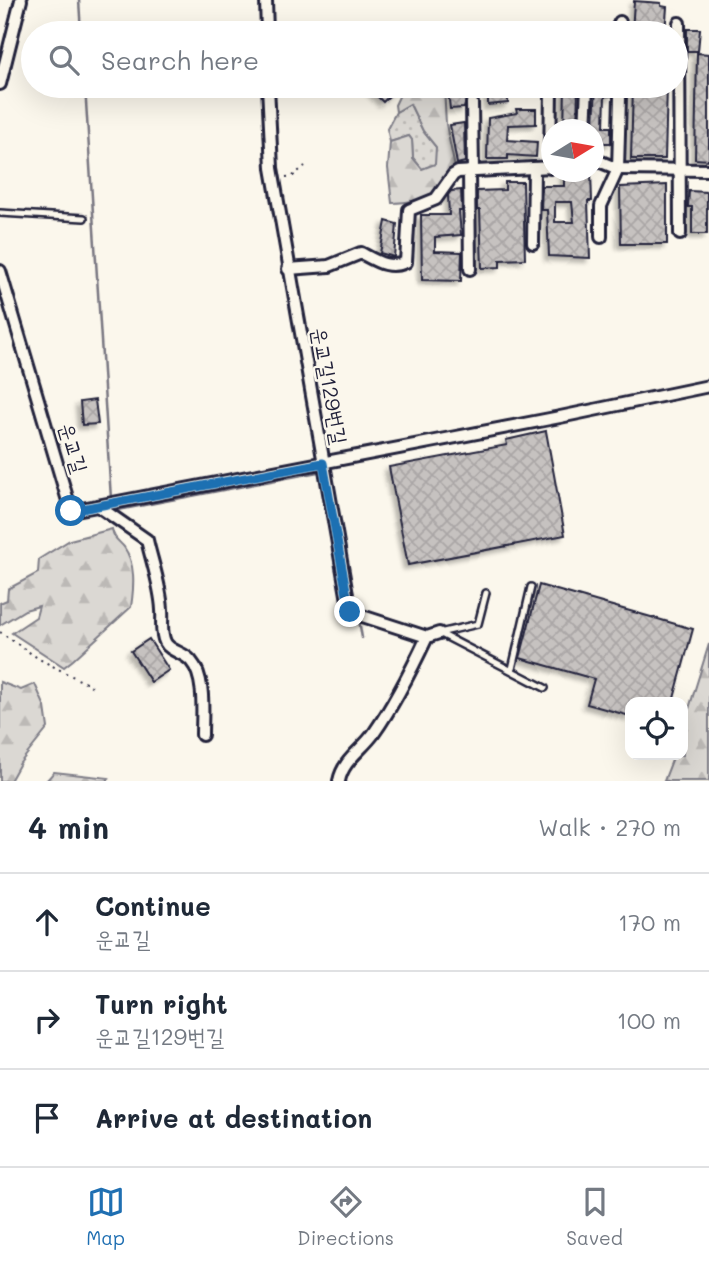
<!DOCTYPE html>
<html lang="en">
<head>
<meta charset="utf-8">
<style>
  :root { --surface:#fff; --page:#f2f2f3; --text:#1f2937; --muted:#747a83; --line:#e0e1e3; --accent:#1f6fb2 }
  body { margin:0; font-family:Mali,"Poor Story",sans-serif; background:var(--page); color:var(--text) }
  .controls { position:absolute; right:21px; bottom:21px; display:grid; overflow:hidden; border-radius:14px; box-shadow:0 7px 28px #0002 }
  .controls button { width:63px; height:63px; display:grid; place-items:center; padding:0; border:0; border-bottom:2px solid var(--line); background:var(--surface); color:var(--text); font:35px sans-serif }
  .compass { position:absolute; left:541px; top:119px; width:63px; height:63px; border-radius:50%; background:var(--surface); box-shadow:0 7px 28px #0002; rotate:79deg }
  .stop { position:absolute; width:21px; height:21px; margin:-16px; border:5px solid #1f6fb2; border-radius:50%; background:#fff }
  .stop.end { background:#1f6fb2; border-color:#fff; box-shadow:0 2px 7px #0008 }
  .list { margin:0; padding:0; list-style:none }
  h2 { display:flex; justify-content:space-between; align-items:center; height:91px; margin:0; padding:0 28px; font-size:30px }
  h2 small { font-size:23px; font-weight:400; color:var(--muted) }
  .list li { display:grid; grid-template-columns:46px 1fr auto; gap:21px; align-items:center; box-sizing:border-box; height:98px; padding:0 28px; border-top:2px solid var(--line) }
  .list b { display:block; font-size:26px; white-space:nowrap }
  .list p { margin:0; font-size:23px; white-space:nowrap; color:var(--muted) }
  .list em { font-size:23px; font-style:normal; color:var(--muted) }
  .icon { flex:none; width:38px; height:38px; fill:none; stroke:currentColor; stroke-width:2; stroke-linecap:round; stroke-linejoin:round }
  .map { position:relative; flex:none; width:709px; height:781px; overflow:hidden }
  .search { position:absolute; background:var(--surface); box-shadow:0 7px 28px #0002; left:21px; right:21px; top:21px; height:77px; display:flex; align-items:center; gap:18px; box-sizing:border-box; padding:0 24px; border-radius:38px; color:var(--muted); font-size:26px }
  .sheet { height:385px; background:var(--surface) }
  nav { display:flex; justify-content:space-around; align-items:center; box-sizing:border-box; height:98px; border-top:2px solid var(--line); background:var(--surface); font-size:19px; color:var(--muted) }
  nav a { display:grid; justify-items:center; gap:4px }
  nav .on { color:var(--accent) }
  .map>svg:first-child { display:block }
  .grass { fill:url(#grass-dots); stroke:#7e7d87; stroke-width:2 }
  .forest { fill:url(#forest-firs); stroke:#7e7d87; stroke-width:2 }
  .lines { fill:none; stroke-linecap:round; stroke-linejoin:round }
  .stream { stroke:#787681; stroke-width:2.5 }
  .building { fill:url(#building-cross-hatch); stroke:#22223b; stroke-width:2; fill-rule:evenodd; filter:url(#shadow) }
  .lane-casing { stroke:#22223b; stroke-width:10 }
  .street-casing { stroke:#22223b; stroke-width:16 }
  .path { stroke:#22223b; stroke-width:2; stroke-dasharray:2 5; stroke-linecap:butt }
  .lane { stroke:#fbf7ec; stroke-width:5 }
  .street { stroke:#fbf7ec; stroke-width:10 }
  .route { stroke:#1f6fb2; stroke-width:9 }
  .labels { text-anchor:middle; stroke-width:5; stroke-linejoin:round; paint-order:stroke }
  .street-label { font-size:21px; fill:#22223b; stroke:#fbf7ec }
</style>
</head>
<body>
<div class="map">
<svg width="709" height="781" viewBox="0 0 709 781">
  <defs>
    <pattern id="grass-dots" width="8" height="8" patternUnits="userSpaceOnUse" patternTransform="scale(1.75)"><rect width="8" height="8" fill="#dbd8d3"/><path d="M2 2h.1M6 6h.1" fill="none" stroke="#bcb9b6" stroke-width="1.8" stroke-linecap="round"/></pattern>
    <pattern id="forest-firs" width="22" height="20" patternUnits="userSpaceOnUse" patternTransform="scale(1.75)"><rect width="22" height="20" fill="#dbd8d3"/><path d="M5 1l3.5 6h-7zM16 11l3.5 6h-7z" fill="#bcb9b6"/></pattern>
    <pattern id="building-cross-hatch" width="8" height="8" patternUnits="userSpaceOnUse" patternTransform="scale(1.75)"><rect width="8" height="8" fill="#c6c2c0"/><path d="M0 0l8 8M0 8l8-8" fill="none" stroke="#aaa6a6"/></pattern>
    <filter id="shadow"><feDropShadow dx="-4" dy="4" stdDeviation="2" flood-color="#0004"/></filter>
  </defs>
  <rect width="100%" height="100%" fill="#fbf7ec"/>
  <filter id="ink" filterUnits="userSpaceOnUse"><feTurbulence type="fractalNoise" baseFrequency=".0143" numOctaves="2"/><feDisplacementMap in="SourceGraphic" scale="14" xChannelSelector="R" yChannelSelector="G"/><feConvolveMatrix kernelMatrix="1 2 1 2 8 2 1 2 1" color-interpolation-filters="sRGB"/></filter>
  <g filter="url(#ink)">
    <polygon class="grass" points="410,104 423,131 436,147 436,164 422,169 413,158 412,140 409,136 390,142 387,129 396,112"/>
    <g class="forest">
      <path d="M404,86H444L446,124L455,168C437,196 425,202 392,203L388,168L390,142L409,136L412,140L413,158L422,169L435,164L436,147L423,131L410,104L396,112L395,105Z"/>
      <path d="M112,529C114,539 118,540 124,547C136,564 134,587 131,607L73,660L64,667L12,633L36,617L39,606L25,610L0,625V603L7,600L8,589L38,573L39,559L70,540Z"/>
      <polygon points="709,644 709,781 664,781 674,755 683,755 683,728"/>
      <polygon points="0,682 21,690 35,684 45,707 48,728 20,763 10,781 0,781"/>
      <polygon points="54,772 109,778 107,781 46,781"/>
    </g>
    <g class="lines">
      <g class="stream">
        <polyline points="79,0 81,33"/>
        <polyline points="85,86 111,499"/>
        <polyline points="113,511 318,472"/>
        <polyline points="341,530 356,609"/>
        <polyline points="359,620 362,638"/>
      </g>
    </g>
    <g class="building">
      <polygon points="634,1 661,3 661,6 667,7 665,33 632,33"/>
      <polygon points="687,29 700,29 698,51 687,51"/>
      <polygon points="697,53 709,54 709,160 695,159"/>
      <polygon points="376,86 399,86 383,102 371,90"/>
      <polygon points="565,86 578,86 577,130 564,130"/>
      <polygon points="596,86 612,86 612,96 605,96 604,127 611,127 611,143 593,143"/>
      <polygon points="633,86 667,86 665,159 631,159"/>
      <polygon points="467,89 467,97 464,108 450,109 448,91"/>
      <polygon points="488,95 508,95 508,103 488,105"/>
      <polygon points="516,109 536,109 536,124 508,125 507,140 537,142 536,157 508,155 508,159 487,159 488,118 517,113"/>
      <polygon points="464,123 465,162 457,164 450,125"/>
      <path d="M564,172H591L592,201H588L590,258L549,256L547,210H541L542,186H564ZM555,202H572L574,222H555Z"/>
      <polygon points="505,182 523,182 525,259 500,260 500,267 482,268 480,210 477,210 477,191 505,190"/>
      <polygon points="667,185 667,244 621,244 620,187"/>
      <polygon points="461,190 462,211 459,211 461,235 435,237 435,251 462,252 461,281 422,280 421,215 449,215 448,195 451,191"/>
      <polygon points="689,191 707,192 707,234 692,234 692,207 688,207"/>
      <polygon points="386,221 397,224 394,257 380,253"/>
      <polygon points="95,400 98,424 82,425 80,402"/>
      <polygon points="546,431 565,535 408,565 389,467 507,445 506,440"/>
      <polygon points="539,585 693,629 673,702 630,702 630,716 587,704 594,679 520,658"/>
      <polygon points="149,639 169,670 151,682 131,651"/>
    </g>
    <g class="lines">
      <defs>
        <g id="lane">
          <polyline points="0,213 84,218"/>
          <polyline points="439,633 545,688"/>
          <polyline points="439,633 478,624 486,593"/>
          <polyline points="512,669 531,587"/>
        </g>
        <g id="street">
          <polyline points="266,0 267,33"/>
          <polyline points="679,23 680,234"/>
          <polyline points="615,33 620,22"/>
          <polyline points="0,84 21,0"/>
          <polyline points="268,86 272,168 350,612 427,637 439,633"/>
          <polyline points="472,103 473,171"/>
          <polyline points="585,130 587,86"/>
          <polyline points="594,159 618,169 709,170"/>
          <polyline points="550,168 551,86"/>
          <polyline points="469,171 470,269"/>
          <polyline points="601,237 601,206 618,169 620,97"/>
          <polyline points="533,243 534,169"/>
          <path d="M288,269L329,266L361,253C376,261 389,270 406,262L409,210L436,199L453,175L458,172L552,167"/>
          <polyline points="0,271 71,511 560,417 709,386"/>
          <path d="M98,506L147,540C152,562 161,587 162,610C163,621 160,631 165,642C170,652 184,652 191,661C206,678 202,714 202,735"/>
          <path d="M339,781C343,760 362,750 374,733C395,703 411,671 427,637"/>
        </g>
      </defs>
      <use href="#lane" class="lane-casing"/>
      <use href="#street" class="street-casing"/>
      <g class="path">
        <polyline points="286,177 293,176 305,166"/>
        <polyline points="0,632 39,659 95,688"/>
      </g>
      <use href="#lane" class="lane"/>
      <use href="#street" class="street"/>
    </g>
  </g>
  <g class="lines" filter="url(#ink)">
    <polyline class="route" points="71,511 323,463 350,612"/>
  </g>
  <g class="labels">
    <g class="street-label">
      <text transform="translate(329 386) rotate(80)" y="7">운교길129번길</text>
      <text transform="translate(73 448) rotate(73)" y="7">운교길</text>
    </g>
  </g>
</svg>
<div class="controls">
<button><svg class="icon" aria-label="locate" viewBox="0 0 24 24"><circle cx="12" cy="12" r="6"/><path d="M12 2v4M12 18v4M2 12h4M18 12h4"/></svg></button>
</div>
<svg class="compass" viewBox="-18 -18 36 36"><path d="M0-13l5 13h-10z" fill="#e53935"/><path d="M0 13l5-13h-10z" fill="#747a83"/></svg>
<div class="stop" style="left:71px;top:511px"></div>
<div class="stop end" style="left:350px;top:612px"></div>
<div class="search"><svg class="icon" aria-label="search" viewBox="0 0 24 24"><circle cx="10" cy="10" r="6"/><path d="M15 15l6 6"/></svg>Search here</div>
</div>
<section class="sheet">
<h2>4 min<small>Walk · 270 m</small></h2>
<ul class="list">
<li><svg class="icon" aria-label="ahead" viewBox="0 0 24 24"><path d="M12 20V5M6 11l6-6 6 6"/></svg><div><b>Continue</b><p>운교길</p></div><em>170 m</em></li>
<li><svg class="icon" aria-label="right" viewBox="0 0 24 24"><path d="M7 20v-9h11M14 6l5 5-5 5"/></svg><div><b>Turn right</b><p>운교길129번길</p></div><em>100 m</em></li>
<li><svg class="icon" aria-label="arrive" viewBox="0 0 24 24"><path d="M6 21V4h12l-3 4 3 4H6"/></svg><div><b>Arrive at destination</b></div></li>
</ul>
</section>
<nav>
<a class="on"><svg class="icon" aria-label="map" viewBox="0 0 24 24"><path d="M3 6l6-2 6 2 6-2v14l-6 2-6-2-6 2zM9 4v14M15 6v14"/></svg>Map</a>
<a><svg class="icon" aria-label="directions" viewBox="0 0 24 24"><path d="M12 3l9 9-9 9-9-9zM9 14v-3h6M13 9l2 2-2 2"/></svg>Directions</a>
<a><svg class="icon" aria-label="saved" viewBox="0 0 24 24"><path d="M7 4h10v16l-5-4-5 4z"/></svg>Saved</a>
</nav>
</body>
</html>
